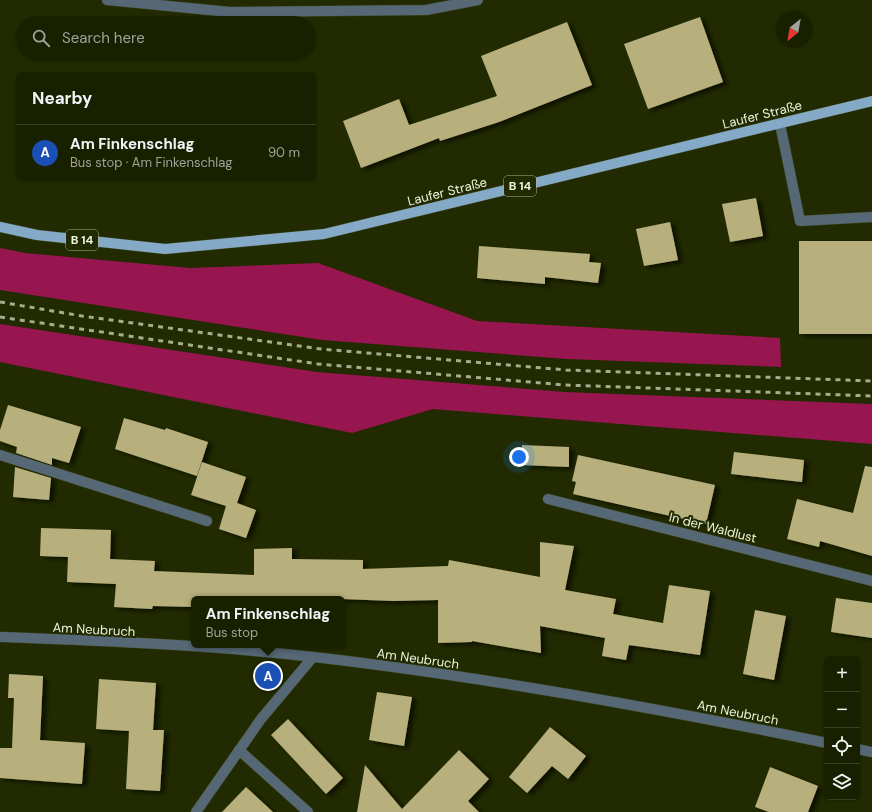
<!DOCTYPE html>
<html lang="en">
<head>
<meta charset="utf-8">
<style>
  :root { --surface:#192000; --page:#22280a; --text:#f1f3f6; --muted:#9fa399; --line:#373e22; --accent:#2563eb }
  body { margin:0; font-family:"DM Sans",sans-serif; background:var(--page); color:var(--text) }
  .controls { position:absolute; right:12px; bottom:12px; display:grid; overflow:hidden; border-radius:6px; box-shadow:0 1px 3px #0004 }
  .controls button { width:36px; height:36px; display:grid; place-items:center; padding:0; border:0; border-bottom:1px solid var(--line); background:var(--surface); color:var(--text); font:20px sans-serif }
  .compass { position:absolute; left:776px; top:12px; width:36px; height:36px; border-radius:50%; background:var(--surface); box-shadow:0 1px 3px #0004; rotate:211deg }
  .you { position:absolute; left:519px; top:457px; width:14px; height:14px; margin:-10px; border:3px solid #fff; border-radius:50%; background:#1a73e8; box-shadow:0 0 0 6px #1a73e833 }
  .badge { display:grid; place-items:center; width:26px; height:26px; border-radius:50%; background:var(--accent); color:#fff; font-size:13px; font-weight:700 }
  .pin { position:absolute; translate:-50% -50%; border:2px solid #fff; box-shadow:0 1px 4px #0006 }
  .popup { position:absolute; left:191px; top:596px; width:154px; height:52px; box-sizing:border-box; display:grid; place-content:center; border-radius:6px; background:var(--surface); filter:drop-shadow(0 1px 3px #0005); font-size:13px; white-space:nowrap; color:var(--muted) }
  .popup b { font-size:15px; color:var(--text) }
  .popup::after { content:''; position:absolute; left:50%; top:100%; margin-left:-8px; border:8px solid transparent; border-top-color:var(--surface) }
  .list { margin:0; padding:0; list-style:none }
  h2 { display:flex; justify-content:space-between; align-items:center; height:52px; margin:0; padding:0 16px; font-size:17px }
  h2 small { font-size:13px; font-weight:400; color:var(--muted) }
  .list li { display:grid; grid-template-columns:26px 1fr auto; gap:12px; align-items:center; box-sizing:border-box; height:56px; padding:0 16px; border-top:1px solid var(--line) }
  .list b { display:block; font-size:15px; white-space:nowrap }
  .list p { margin:0; font-size:13px; white-space:nowrap; color:var(--muted) }
  .list em { font-size:13px; font-style:normal; color:var(--muted) }
  .icon { flex:none; width:22px; height:22px; fill:none; stroke:currentColor; stroke-width:2; stroke-linecap:round; stroke-linejoin:round }
  .map { position:relative; flex:none; width:872px; height:812px; overflow:hidden }
  .search { position:absolute; background:var(--surface); box-shadow:0 1px 3px #0004; left:16px; top:16px; width:300px; height:44px; display:flex; align-items:center; gap:10px; box-sizing:border-box; padding:0 14px; border-radius:22px; color:var(--muted); font-size:15px }
  .panel { position:absolute; background:var(--surface); box-shadow:0 1px 3px #0004; left:16px; top:72px; width:300px; height:108px; border-radius:6px }
  .map>svg:first-child { display:block }
  .forest { fill:#98164f }
  .building { fill:#b7b07d; filter:url(#shadow) }
  .lines { fill:none; stroke-linecap:round; stroke-linejoin:round }
  .minor-casing { stroke:#3d461f; stroke-width:11 }
  .major-casing { stroke:#3d461f; stroke-width:11 }
  .minor { stroke:#566876; stroke-width:10 }
  .major { stroke:#85aac7; stroke-width:10 }
  .rail { stroke:#a5ad8e; stroke-width:3; stroke-dasharray:5 5; stroke-linecap:butt }
  .labels { text-anchor:middle; stroke-width:4; stroke-linejoin:round; paint-order:stroke }
  .shield { fill:#212a00; stroke:#aeb799; stroke-width:1 }
  .shield-label { font-size:12px; font-weight:bold; fill:#ebf3da }
  .street-label { font-size:13px; fill:#ebf3da; stroke:#212a00 }
</style>
</head>
<body>
<div class="map">
<svg width="872" height="812" viewBox="0 0 872 812">
  <defs>
    <filter id="shadow"><feDropShadow dx="4.5" dy="2.5" stdDeviation="2" flood-color="#0009"/></filter>
  </defs>
  <rect width="100%" height="100%" fill="#212a00"/>
  <g class="forest">
    <polygon points="0,248 25,253 190,268 318,263 477,321 780,338 781,367 567,359 322,340 0,290"/>
    <polygon points="0,324 317,372 565,392 872,404 872,444 433,409 352,433 0,362"/>
  </g>
  <g class="building">
    <polygon points="700,17 723,82 648,109 624,44"/>
    <polygon points="567,22 592,85 499,122 440,141 439,138 361,168 343,121 399,99 409,125 497,96 481,56"/>
    <polygon points="756,198 763,236 730,242 722,204"/>
    <polygon points="670,222 678,260 644,266 636,229"/>
    <rect x="799" y="241" width="73" height="93"/>
    <polygon points="479,246 590,254 589,262 601,263 598,283 545,277 545,284 477,278"/>
    <polygon points="8,405 81,427 69,463 52,458 52,465 16,453 17,447 0,441 0,430"/>
    <polygon points="124,418 165,430 166,428 208,442 197,476 115,449"/>
    <polygon points="522,445 569,447 569,467 521,465"/>
    <polygon points="734,452 804,460 802,482 731,474"/>
    <polygon points="578,455 715,485 706,524 573,494 576,482 572,481"/>
    <polygon points="202,462 246,477 237,503 256,510 246,538 219,529 226,506 191,495"/>
    <polygon points="865,466 872,467 872,556 820,541 819,547 787,539 797,499 853,513"/>
    <polygon points="15,467 51,478 49,500 13,497"/>
    <polygon points="41,528 111,530 110,559 155,561 154,571 254,575 254,549 292,548 292,559 363,560 363,569 448,566 449,560 540,577 540,542 574,546 565,590 616,599 613,614 663,623 669,585 710,591 700,655 629,645 626,660 602,656 605,638 540,626 541,653 472,641 472,642 438,643 438,600 393,601 342,599 194,599 194,607 153,606 152,609 114,607 116,584 67,582 68,557 40,556"/>
    <polygon points="836,598 872,603 872,638 831,632"/>
    <polygon points="755,610 786,616 774,680 743,674"/>
    <polygon points="9,674 43,676 40,740 85,743 82,784 0,778 0,748 12,748 14,698 8,698"/>
    <polygon points="99,679 156,683 153,730 164,730 160,791 126,789 129,731 96,729"/>
    <polygon points="377,692 412,697 404,746 369,740"/>
    <polygon points="288,719 343,778 326,794 271,735"/>
    <polygon points="550,727 586,756 568,779 552,766 527,793 509,777"/>
    <polygon points="459,750 489,779 468,801 479,812 357,812 365,765 402,809"/>
    <polygon points="770,767 818,786 808,812 769,812 755,807"/>
    <polygon points="246,787 273,812 222,812"/>
  </g>
  <g class="lines">
    <defs>
      <g id="minor">
        <polyline points="107,0 230,12 426,10 478,0"/>
        <polyline points="780,124 800,221 872,217"/>
        <polyline points="0,455 207,521"/>
        <polyline points="548,499 872,581"/>
        <path d="M0,637C104,641 210,645 314,657C486,677 657,708 827,743"/>
        <polyline points="857,749 872,752"/>
        <polyline points="239,750 308,812"/>
        <polyline points="196,812 261,719 313,657"/>
      </g>
      <polyline id="major" points="0,227 37,235 165,249 324,234 872,101"/>
    </defs>
    <use href="#minor" class="minor-casing"/>
    <use href="#major" class="major-casing"/>
    <use href="#minor" class="minor"/>
    <use href="#major" class="major"/>
    <g class="rail">
      <polyline points="0,302 82,316 321,349 566,370 872,381"/>
      <polyline points="0,317 318,364 565,385 872,396"/>
    </g>
  </g>
  <g class="labels">
    <g class="shield">
      <rect x="504" y="176" width="32" height="20" rx="3"/>
      <rect x="66" y="230" width="32" height="20" rx="3"/>
    </g>
    <g class="shield-label">
      <text x="520" y="190">B 14</text>
      <text x="82" y="244">B 14</text>
    </g>
    <g class="street-label">
      <text transform="translate(762 114) rotate(-14)" y="5">Laufer Straße</text>
      <text transform="translate(447 191) rotate(-14)" y="5">Laufer Straße</text>
      <text transform="translate(713 527) rotate(14)" y="5">In der Waldlust</text>
      <text transform="translate(94 629) rotate(3)" y="5">Am Neubruch</text>
      <text transform="translate(418 658) rotate(8)" y="5">Am Neubruch</text>
      <text transform="translate(738 712) rotate(11)" y="5">Am Neubruch</text>
    </g>
  </g>
</svg>
<div class="controls">
<button>+</button>
<button>−</button>
<button><svg class="icon" aria-label="locate" viewBox="0 0 24 24"><circle cx="12" cy="12" r="6"/><path d="M12 2v4M12 18v4M2 12h4M18 12h4"/></svg></button>
<button><svg class="icon" aria-label="layers" viewBox="0 0 24 24"><path d="M12 4l9 5-9 5-9-5zM3 14l9 5 9-5"/></svg></button>
</div>
<svg class="compass" viewBox="-18 -18 36 36"><path d="M0-13l5 13h-10z" fill="#e53935"/><path d="M0 13l5-13h-10z" fill="#9fa399"/></svg>
<div class="you"></div>
<div class="pin badge" style="left:268px;top:676px;background:#1a4fb4">A</div>
<div class="popup"><b>Am Finkenschlag</b>Bus stop</div>
<div class="search"><svg class="icon" aria-label="search" viewBox="0 0 24 24"><circle cx="10" cy="10" r="6"/><path d="M15 15l6 6"/></svg>Search here</div>
<section class="panel">
<h2>Nearby<small></small></h2>
<ul class="list">
<li><span class="badge" style="background:#1a4fb4">A</span><div><b>Am Finkenschlag</b><p>Bus stop · Am Finkenschlag</p></div><em>90 m</em></li>
</ul>
</section>
</div>
</body>
</html>
